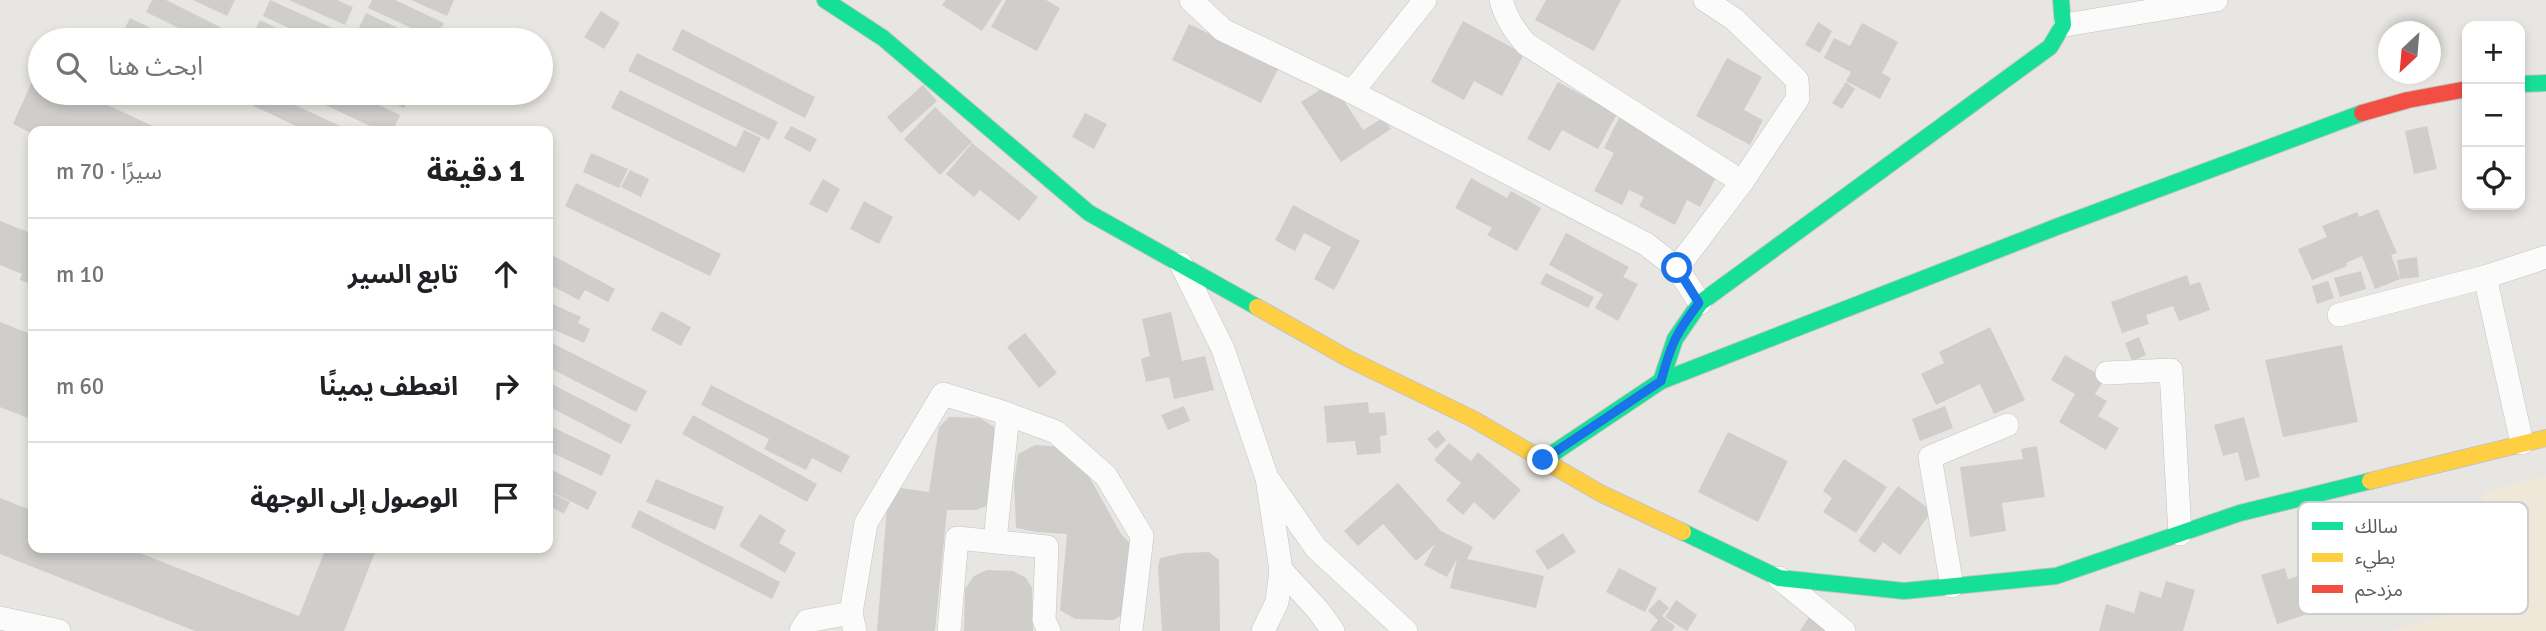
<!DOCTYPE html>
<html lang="ar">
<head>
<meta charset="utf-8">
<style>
  :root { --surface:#fff; --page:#f2f2f2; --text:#202124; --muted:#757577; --line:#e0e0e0 }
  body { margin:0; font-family:Signika,"Noto Sans Arabic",sans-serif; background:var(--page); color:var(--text); direction:rtl }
  .controls { position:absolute; right:21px; top:21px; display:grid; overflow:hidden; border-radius:14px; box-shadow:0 4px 10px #0003 }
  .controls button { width:63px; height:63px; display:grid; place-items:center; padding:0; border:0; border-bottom:2px solid var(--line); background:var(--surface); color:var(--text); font:35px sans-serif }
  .compass { position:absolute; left:2378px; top:21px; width:63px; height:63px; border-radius:50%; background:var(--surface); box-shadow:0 4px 10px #0003; rotate:206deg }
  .stop { position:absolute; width:21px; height:21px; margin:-16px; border:5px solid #1a73e8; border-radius:50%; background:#fff }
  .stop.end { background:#1a73e8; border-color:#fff; box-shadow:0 2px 7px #0008 }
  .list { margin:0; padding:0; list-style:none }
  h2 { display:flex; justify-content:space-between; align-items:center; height:91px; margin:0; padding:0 28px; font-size:30px }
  h2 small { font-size:23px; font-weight:400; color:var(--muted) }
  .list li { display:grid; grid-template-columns:46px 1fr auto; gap:21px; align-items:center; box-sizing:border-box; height:112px; padding:0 28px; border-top:2px solid var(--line) }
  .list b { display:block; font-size:26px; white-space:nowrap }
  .list em { font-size:23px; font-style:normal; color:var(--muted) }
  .icon { flex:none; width:38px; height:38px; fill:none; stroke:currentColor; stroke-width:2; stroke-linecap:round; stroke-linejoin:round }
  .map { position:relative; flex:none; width:2546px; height:631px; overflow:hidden; direction:ltr }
  .search { position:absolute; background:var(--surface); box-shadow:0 4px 10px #0003; left:28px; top:28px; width:525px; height:77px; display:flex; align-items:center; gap:18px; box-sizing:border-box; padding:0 24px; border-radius:38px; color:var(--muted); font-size:26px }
  .panel { position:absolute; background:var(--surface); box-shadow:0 4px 10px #0003; left:28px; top:126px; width:525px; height:427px; border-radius:14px; direction:rtl }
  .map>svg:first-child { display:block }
  .sand { fill:#efe8d8 }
  .building { fill:#cfcecb }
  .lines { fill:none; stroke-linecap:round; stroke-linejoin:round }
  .street-casing { stroke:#c4c3c3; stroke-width:24 }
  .fast-casing { stroke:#c4c4c4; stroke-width:18 }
  .slow-casing { stroke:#c4c4c4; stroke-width:18 }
  .jam-casing { stroke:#c4c4c4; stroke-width:18 }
  .street { stroke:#fcfbfb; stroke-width:23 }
  .fast { stroke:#16e098; stroke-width:16 }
  .slow { stroke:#ffcf43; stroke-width:16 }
  .jam { stroke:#f24e42; stroke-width:16 }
  .route { stroke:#1a73e8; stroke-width:9 }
  .key { fill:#fff; stroke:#cdcecf; stroke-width:2 }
  .key-label { font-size:19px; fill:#595c5f }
</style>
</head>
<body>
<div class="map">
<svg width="2546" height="631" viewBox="0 0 2546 631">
  <rect width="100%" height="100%" fill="#e8e6e2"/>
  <polygon class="sand" points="2546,476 2546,631 2392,631 2466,609 2484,492"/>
  <g class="building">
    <polygon points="152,0 166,0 234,34 230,40 203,40 146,12"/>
    <polygon points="193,0 235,0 227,16"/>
    <polygon points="270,0 341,32 337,40 315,40 263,16"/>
    <polygon points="289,0 337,0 353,7 345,25"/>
    <polygon points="372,0 395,0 444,23 435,39 368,8"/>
    <polygon points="411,0 454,0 447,16"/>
    <polygon points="946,0 1002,0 982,31 942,5"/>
    <polygon points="1006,0 1046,0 1060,8 1037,51 991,27"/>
    <polygon points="1546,0 1621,0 1594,51 1535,20"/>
    <polygon points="601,11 620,23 604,49 584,37"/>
    <polygon points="366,13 424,40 379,40 358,30"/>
    <polygon points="130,18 175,40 135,40 122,34"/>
    <polygon points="260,20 302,40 251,39"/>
    <polygon points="1463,21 1524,54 1502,96 1474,81 1464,100 1431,82"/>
    <polygon points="1818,22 1832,31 1820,53 1805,45"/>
    <polygon points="1862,23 1898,42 1882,73 1891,78 1880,99 1846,81 1851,72 1824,58 1834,38 1850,46"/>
    <polygon points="1189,24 1279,67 1261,103 1172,60"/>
    <polygon points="682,29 815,97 805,118 672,50"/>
    <polygon points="637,53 778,122 769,140 628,71"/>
    <polygon points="1727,58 1762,77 1744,110 1763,120 1750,145 1696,116"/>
    <polygon points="34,77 40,79 40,93 69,93 94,104 96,100 164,131 33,131 33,134 13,124"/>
    <polygon points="1332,82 1363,130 1383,118 1391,129 1341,162 1301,102"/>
    <polygon points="1558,82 1617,114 1598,149 1562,130 1550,151 1527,139"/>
    <polygon points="1846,82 1855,89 1842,109 1832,103"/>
    <polygon points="923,85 937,101 901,133 887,117"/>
    <polygon points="620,90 736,147 744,130 761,138 744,173 611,108"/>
    <polygon points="226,93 269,93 351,131 307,131"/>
    <polygon points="328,93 353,93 400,115 393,131 381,131 323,104"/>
    <polygon points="371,93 411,93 404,108"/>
    <polygon points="935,107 972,142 940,175 904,139"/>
    <polygon points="1085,113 1107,124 1094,149 1072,137"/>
    <polygon points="1619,118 1720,170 1700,207 1687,200 1675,225 1639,206 1644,197 1629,190 1622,205 1594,191 1614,153 1604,148"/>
    <polygon points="791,126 817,139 810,152 784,138"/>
    <polygon points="2427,126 2437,169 2414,174 2405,131"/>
    <polygon points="972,143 1038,197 1019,221 980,190 974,197 946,174"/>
    <polygon points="591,153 628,169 619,188 583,172"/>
    <polygon points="630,170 649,179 641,197 621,187"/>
    <polygon points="1471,178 1507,198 1511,191 1541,208 1517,251 1487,235 1492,228 1455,208"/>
    <polygon points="823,179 840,189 827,213 809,204"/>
    <polygon points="576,183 721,254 710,276 565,206"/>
    <polygon points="864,201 893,217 879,244 850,229"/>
    <polygon points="1293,205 1360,241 1334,290 1314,279 1331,247 1304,233 1295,251 1275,240"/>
    <polygon points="2378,209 2397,253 2391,255 2400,279 2375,289 2362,256 2346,263 2347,266 2312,280 2298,249 2327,237 2322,226 2357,212 2359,217"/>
    <polygon points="0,221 33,234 33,285 20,280 22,274 0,265"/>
    <polygon points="1566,233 1629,267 1623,277 1638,284 1618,321 1595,308 1603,294 1549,265"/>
    <polygon points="550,254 615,289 608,302 585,290 579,300 548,284 548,258"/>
    <polygon points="2417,257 2419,277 2400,279 2397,260"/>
    <polygon points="2361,271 2366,289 2340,297 2334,278"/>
    <polygon points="1546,273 1594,297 1588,308 1540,284"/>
    <polygon points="2187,275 2190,285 2200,282 2210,310 2179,321 2173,306 2146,315 2149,324 2122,333 2111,302"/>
    <polygon points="2328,281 2334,298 2317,304 2312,286"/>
    <polygon points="548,302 581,317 578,323 590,329 584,343 548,327"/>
    <polygon points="661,311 691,327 681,346 651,330"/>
    <polygon points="1171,312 1182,361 1205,356 1214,390 1174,399 1169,377 1146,382 1141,359 1150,356 1142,319"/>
    <polygon points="0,322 33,335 33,420 0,407"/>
    <polygon points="1990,327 2025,400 1994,414 1980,384 1936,405 1921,374 1944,363 1939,352"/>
    <polygon points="1025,333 1057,373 1039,388 1007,347"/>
    <polygon points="2139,337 2146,355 2132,361 2125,343"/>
    <polygon points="548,341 647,391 636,412 548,367"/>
    <polygon points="2342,345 2358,422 2283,437 2265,360"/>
    <polygon points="2065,355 2105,378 2095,394 2107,401 2098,416 2119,428 2106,450 2059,422 2075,394 2051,380"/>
    <polygon points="548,382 631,425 621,444 548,406"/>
    <polygon points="711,385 850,456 841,473 812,458 806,470 764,449 769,439 701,405"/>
    <polygon points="1368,402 1369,413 1385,412 1387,435 1380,436 1381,453 1357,455 1355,441 1327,443 1324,406"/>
    <polygon points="1184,406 1190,421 1168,430 1161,415"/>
    <polygon points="1945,406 1953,428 1920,441 1912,419"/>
    <polygon points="693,415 817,484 807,502 682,434"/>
    <polygon points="949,417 980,418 994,427 995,464 991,504 976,510 947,510 935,631 877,631 887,507 891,492 901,488 929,492 939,427"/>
    <polygon points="2244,417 2260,477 2245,481 2238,452 2223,456 2214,425"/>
    <polygon points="548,425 611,455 602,476 548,451"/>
    <polygon points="1438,430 1446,440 1436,449 1427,439"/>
    <polygon points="1728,432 1788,461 1758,522 1698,492"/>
    <polygon points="1449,443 1471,461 1478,452 1521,490 1494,520 1474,502 1463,515 1446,500 1461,483 1434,460"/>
    <polygon points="1035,445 1066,447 1085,469 1121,534 1132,545 1125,613 1114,620 1075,619 1060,610 1067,534 1036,532 1016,528 1014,482 1018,454"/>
    <polygon points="2037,446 2045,497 2002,503 2006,531 1970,537 1960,467 2023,459 2021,449"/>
    <polygon points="1844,459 1887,487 1856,533 1823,512 1832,498 1823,491"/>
    <polygon points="548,468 597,492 588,510 548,490"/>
    <polygon points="656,479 724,507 715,530 646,502"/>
    <polygon points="1398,483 1441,531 1473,547 1467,559 1544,576 1536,608 1450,588 1457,559 1447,577 1424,565 1435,544 1416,561 1383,524 1358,546 1344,531"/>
    <polygon points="1898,486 1932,511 1900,555 1883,542 1875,553 1858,541"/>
    <polygon points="548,491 570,502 564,514 548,505"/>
    <polygon points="0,498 33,511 33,548 127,548 299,616 326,548 370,548 376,550 344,631 195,631 0,554"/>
    <polygon points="639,510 780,582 772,599 631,527"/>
    <polygon points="760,514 786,530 779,543 796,553 785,573 739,546"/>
    <polygon points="1563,533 1576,552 1548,570 1535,551"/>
    <polygon points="1209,552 1219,560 1220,631 1162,631 1158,567 1160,558 1183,553"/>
    <polygon points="1619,568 1657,588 1645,612 1606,592"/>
    <polygon points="2285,568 2288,579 2322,569 2328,586 2314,591 2320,610 2277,624 2261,575"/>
    <polygon points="987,570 1013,571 1026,578 1032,588 1033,631 964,631 965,589 974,576"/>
    <polygon points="2166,581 2195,590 2183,631 2099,631 2106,604 2134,613 2140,591 2161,598"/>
    <polygon points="1659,599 1669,608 1662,616 1675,626 1672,631 1650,631 1658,620 1648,611"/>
    <polygon points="1676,600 1697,615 1687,631 1665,617"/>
    <polygon points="1813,611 1844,631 1800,631"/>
  </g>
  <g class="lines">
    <defs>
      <g id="street">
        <polyline points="1191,0 1223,30 1352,92 1646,244 1677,268 1700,303"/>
        <path d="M1501,0C1506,18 1514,30 1526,44L1742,182"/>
        <polyline points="2065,25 2216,0"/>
        <polyline points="1352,92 1425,0"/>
        <polyline points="1181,264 1223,349 1267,478 1281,570 1277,602 1263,631"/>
        <polyline points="1677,268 1742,182 1798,98 1797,80 1734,19 1705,0"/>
        <polyline points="2485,277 2546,257"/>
        <polyline points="2339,315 2485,277 2522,443"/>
        <polyline points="2107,373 2171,370 2180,534"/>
        <polyline points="1270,482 1316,548 1406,631"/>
        <polyline points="995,541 1008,414"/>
        <polyline points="1281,570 1318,610 1333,631"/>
        <polyline points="1779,578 1844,631"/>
        <polyline points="1952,586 1930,457 2007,425"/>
        <polyline points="0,618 59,631"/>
        <polyline points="801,631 807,621 851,613"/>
        <polyline points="855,631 851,613 866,523 943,394 999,411 1056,432 1106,476 1142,536 1131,631"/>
        <polyline points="949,631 957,538 1047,547 1044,620 1049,631"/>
      </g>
      <g id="fast">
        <polyline points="825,0 883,38 1089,213 1257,307"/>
        <polyline points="2520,84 2546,83"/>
        <polyline points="1661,381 1675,339 1700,303 2050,47 2063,25 2061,0"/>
        <polyline points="1543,460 1661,381 2059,226 2362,113"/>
        <polyline points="1683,532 1779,578 1904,591 2056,576 2240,513 2370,481"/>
      </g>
      <g id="slow">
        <polyline points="1257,307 1349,359 1473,419 1600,493 1683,532"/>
        <polyline points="2370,481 2546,438"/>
      </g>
      <polyline id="jam" points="2362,113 2408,100 2467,89"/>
    </defs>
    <use href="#street" class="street-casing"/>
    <use href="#fast" class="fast-casing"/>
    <use href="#slow" class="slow-casing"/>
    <use href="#jam" class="jam-casing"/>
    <use href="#street" class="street"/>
    <use href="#fast" class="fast"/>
    <use href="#slow" class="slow"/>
    <use href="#jam" class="jam"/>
  </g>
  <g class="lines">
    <path class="route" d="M1543,460L1661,381C1671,344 1676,333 1699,303L1677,268"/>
  </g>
  <rect x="2298" y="502" width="230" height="112" rx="10" class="key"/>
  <rect x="2312" y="522" width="31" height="8" fill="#16e098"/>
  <rect x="2312" y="553" width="31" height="9" fill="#ffcf43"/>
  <rect x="2312" y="585" width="31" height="8" fill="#f24e42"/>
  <g class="key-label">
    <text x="2355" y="533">سالك</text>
    <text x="2355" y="564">بطيء</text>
    <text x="2355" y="596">مزدحم</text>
  </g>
</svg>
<div class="controls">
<button>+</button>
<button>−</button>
<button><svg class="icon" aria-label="locate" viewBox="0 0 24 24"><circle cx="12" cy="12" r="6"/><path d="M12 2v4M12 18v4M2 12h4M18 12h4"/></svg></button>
</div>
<svg class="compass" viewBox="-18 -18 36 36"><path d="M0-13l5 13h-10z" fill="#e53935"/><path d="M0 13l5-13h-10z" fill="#757577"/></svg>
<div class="stop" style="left:1677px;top:268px"></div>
<div class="stop end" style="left:1543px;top:460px"></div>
<div class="search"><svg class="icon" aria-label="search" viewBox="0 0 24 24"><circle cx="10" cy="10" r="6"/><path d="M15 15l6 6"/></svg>ابحث هنا</div>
<section class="panel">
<h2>1 دقيقة<small>سيرًا · 70 m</small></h2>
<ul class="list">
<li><svg class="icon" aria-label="ahead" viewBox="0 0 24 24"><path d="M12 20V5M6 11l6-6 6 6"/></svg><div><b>تابع السير</b></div><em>10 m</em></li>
<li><svg class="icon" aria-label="right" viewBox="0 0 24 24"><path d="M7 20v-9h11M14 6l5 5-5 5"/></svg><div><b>انعطف يمينًا</b></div><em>60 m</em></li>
<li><svg class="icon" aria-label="arrive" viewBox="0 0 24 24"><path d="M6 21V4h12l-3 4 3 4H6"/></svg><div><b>الوصول إلى الوجهة</b></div></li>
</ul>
</section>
</div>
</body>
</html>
